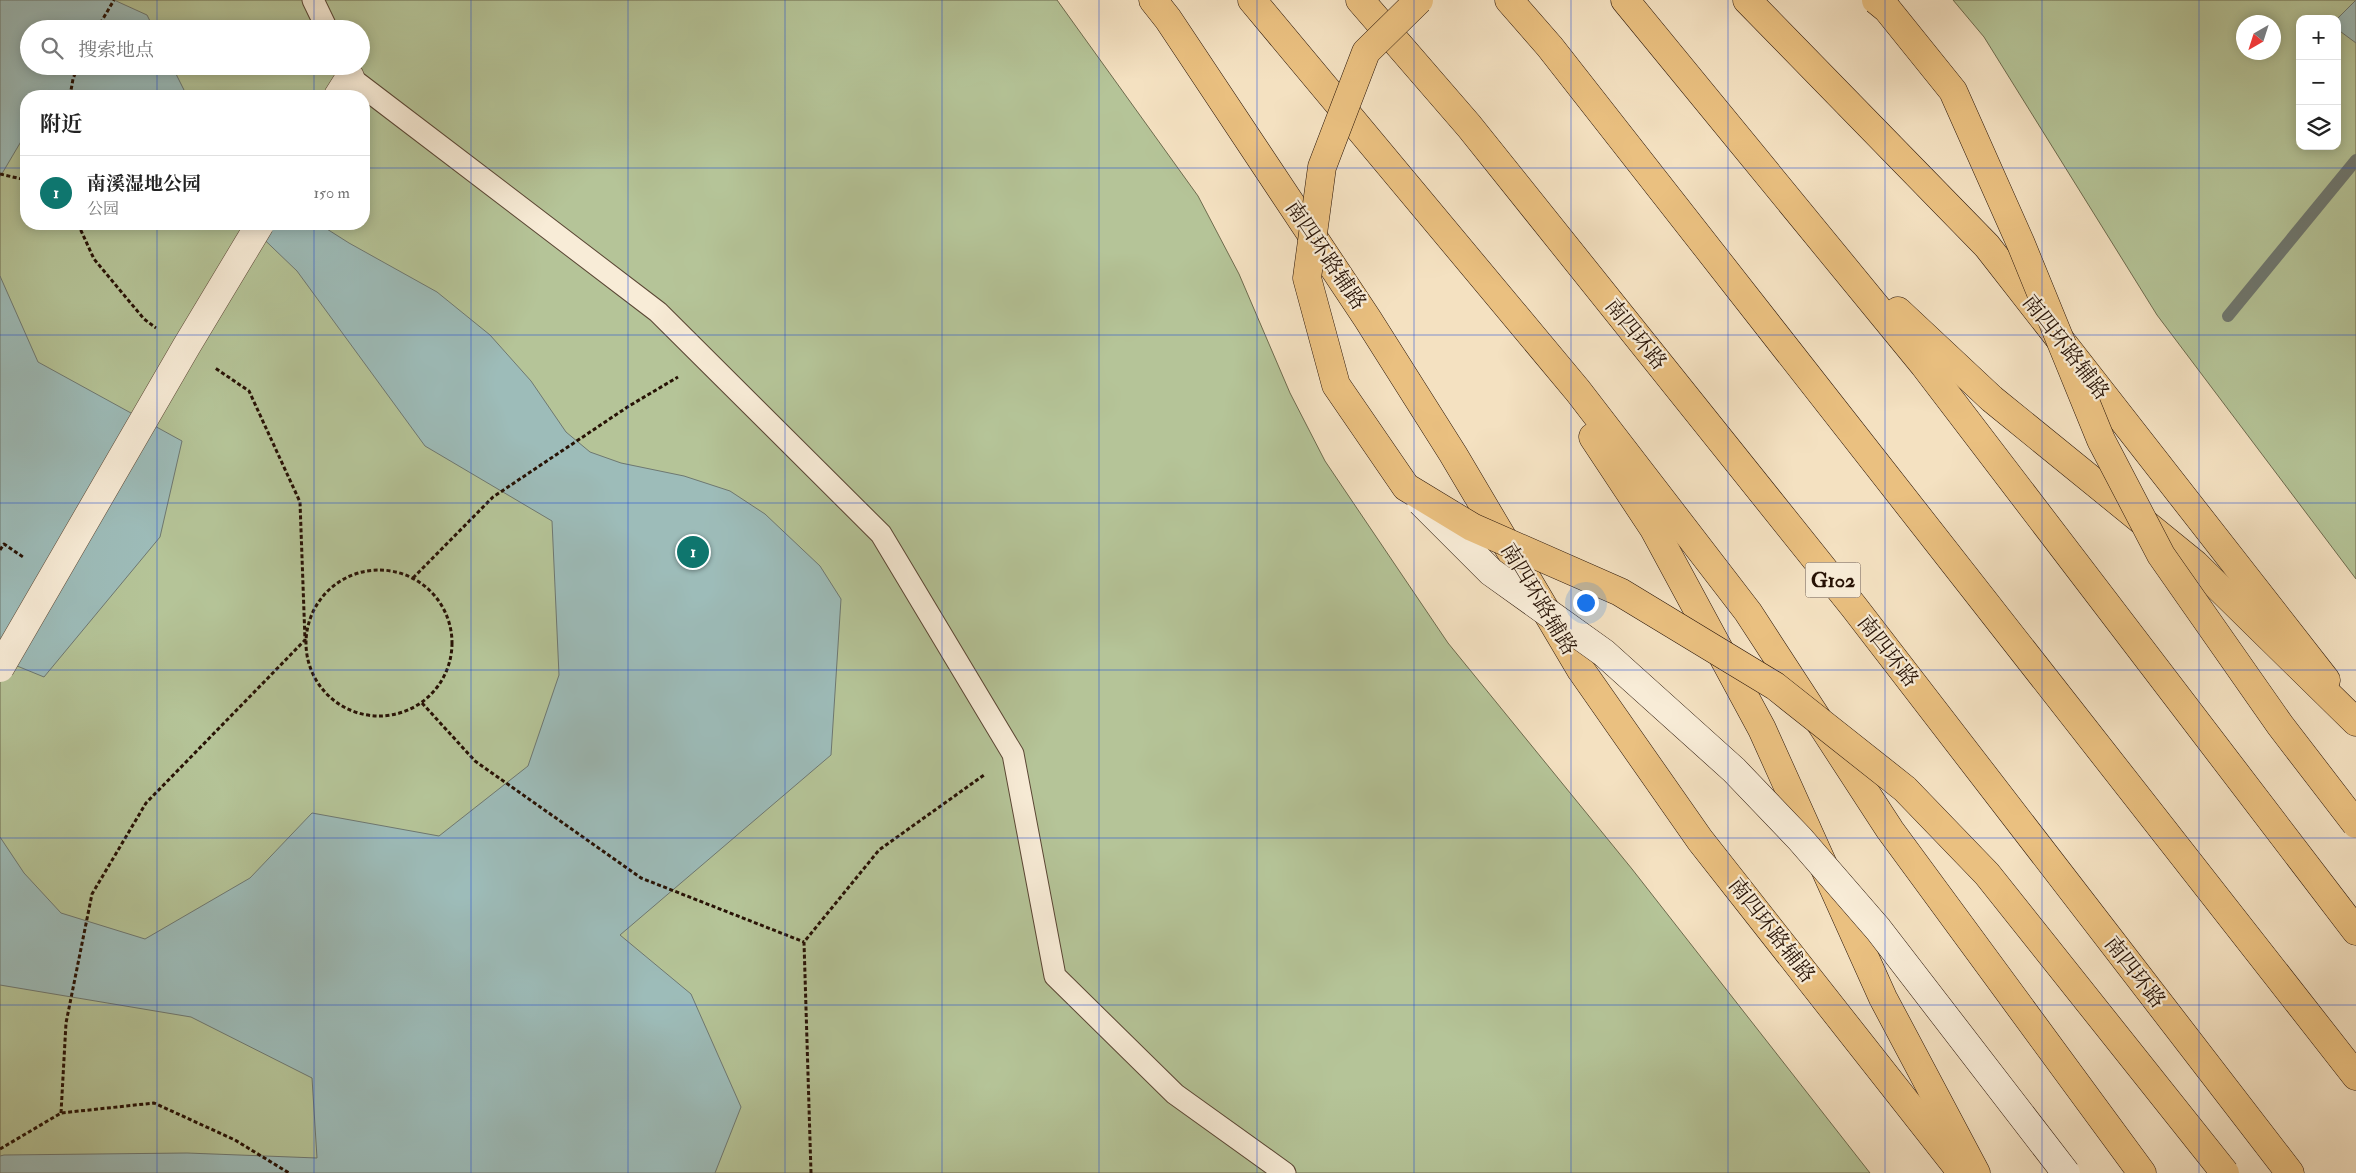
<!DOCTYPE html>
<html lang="zh">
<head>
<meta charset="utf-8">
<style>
  :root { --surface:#fff; --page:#f6f6f6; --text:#222; --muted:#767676; --line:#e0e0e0; --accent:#0f766e }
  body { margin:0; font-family:"IM FELL Double Pica","Noto Serif SC",serif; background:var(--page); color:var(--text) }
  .controls { position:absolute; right:15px; top:15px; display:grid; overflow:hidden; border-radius:10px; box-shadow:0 2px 12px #0003 }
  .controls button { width:45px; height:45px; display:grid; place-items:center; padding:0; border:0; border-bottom:1px solid var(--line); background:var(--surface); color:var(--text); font:25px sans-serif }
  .compass { position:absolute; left:2236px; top:15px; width:45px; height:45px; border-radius:50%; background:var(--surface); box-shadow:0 2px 12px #0003; rotate:219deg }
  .you { position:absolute; left:1585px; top:602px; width:18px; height:18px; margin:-12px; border:4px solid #fff; border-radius:50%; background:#1a73e8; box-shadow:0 0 0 8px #1a73e833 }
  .badge { display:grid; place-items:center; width:32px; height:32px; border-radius:50%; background:var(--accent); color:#fff; font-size:16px; font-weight:700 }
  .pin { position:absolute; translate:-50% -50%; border:2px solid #fff; box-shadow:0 1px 5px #0006 }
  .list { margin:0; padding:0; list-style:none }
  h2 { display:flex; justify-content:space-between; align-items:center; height:65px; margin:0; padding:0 20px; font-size:21px }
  h2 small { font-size:16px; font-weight:400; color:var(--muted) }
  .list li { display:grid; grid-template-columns:32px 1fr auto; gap:15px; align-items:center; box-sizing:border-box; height:75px; padding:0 20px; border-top:1px solid var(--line) }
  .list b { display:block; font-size:19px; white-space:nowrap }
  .list p { margin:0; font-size:16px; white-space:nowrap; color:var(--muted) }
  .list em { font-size:16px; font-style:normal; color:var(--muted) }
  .icon { flex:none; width:28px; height:28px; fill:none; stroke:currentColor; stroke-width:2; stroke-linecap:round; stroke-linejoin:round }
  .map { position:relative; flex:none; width:2356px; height:1173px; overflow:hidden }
  .search { position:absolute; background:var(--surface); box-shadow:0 2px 12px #0003; left:20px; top:20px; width:350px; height:55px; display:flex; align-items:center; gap:12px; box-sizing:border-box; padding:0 18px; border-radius:28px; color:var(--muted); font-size:19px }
  .panel { position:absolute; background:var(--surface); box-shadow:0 2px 12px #0003; left:20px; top:90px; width:350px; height:140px; border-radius:20px }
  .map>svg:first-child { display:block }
  .green { fill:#b5c498; stroke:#6e6b4e; fill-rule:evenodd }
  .water { fill:#9dbcb9; stroke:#6e7871 }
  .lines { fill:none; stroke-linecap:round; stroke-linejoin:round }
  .stream { stroke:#6e7871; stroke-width:12 }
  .lane-casing { stroke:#5a4634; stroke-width:23 }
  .street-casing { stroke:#5a4634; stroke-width:29 }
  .primary-casing { stroke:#271205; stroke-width:29 }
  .highway-casing { stroke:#271205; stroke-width:29 }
  .path { stroke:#271205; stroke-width:3; stroke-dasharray:4 2.5; stroke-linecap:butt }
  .lane { stroke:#f8ecd7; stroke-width:21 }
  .street { stroke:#f8ecd7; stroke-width:28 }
  .primary { stroke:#eac080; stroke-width:28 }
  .highway { stroke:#eac080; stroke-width:28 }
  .street-bridge-casing { stroke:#5a4634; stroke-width:29; stroke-linecap:butt }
  .secondary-bridge-casing { stroke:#271205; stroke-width:29; stroke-linecap:butt }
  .highway-bridge-casing { stroke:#271205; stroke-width:29; stroke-linecap:butt }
  .street-bridge { stroke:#f8ecd7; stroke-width:28 }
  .secondary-bridge { stroke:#f8ecd7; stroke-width:28 }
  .highway-bridge { stroke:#eac080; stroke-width:28 }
  .grid { fill:none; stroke:#1d4ed8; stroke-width:1; stroke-opacity:0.55 }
  .labels { text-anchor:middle; stroke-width:4.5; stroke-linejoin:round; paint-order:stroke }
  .shield { fill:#f8ecd7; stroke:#665344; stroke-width:1 }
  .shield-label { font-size:20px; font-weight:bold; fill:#271205 }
  .street-label { font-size:21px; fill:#271205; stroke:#f8ecd7 }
</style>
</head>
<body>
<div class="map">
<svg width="2356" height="1173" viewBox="0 0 2356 1173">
  <rect width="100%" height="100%" fill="#f4e1c1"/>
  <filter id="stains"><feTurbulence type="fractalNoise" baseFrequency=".004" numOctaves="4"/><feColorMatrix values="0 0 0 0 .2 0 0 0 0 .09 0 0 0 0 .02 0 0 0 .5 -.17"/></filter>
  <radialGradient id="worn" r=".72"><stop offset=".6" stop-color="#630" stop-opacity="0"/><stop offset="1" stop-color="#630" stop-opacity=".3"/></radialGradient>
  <g class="green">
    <path d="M0,0H1057L1198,196L1239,274L1290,393L1325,461L1448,643L1632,869L1870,1173H0ZM29,29H361V66H29ZM26,96H364V224H26Z"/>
    <path d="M1953,0H2356V579L2157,315L1984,37ZM2300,19H2337V146H2300ZM2244,22H2274V52H2244Z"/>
  </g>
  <g class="water">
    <polygon points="0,0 114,0 147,15 154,29 29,29 29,66 172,66 187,96 26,96 26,133 0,177"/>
    <polygon points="2356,0 2356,43 2337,29 2337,19"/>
    <polygon points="248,224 319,224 349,243 437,292 490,335 531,381 566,432 590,452 621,463 684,476 730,491 765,514 820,566 841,599 831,755 620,935 691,994 741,1107 715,1173 0,1173 0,1156 4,1155 187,1153 317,1158 312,1078 191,1017 0,985 0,837 24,873 61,913 145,939 250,878 312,813 439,836 528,766 559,675 552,521 425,446 297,271"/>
    <polygon points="0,276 38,362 182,441 160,537 44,677 0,659"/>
  </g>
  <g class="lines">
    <polyline class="stream" points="2228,316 2356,160"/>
    <defs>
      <g id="lane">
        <polyline points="313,0 327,29"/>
        <polyline points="345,66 350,77 658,312 881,534 1013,754 1055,976 1175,1094 1285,1173"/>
      </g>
      <polyline id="street" points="338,96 350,77"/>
      <g id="primary">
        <polyline points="1153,0 1168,19 1367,318 1453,454 1581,670 1700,840 1962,1173"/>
        <polyline points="1747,0 1987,246 2326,680"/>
      </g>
      <g id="highway">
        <polyline points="1252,0 1578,391 1748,612 1890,830 2142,1173"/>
        <polyline points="1360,0 1469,126 1854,607 2290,1173"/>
        <polyline points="1509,0 1550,47 2356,1076"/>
        <polyline points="1625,0 1924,365 2356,931"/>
        <polyline points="1898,311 1992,399 2195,564 2356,722"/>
        <polyline points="1593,437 1654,529 1762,729 1883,998 1976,1173"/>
      </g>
    </defs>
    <use href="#lane" class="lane-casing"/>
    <use href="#street" class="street-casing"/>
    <use href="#primary" class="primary-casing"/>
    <use href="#highway" class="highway-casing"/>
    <g class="path">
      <polyline points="97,29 114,0"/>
      <polyline points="70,96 73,79 78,66"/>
      <polyline points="0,174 26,180"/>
      <polyline points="78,224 94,259 144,319 156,328"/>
      <polyline points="0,550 4,544 23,557"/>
      <circle cx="379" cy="643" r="73"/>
      <polyline points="413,578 493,497 629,406 678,377"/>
      <polyline points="422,703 475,761 641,878 804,942"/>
      <polyline points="61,1113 66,1023 92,894 146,803 305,640 300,502 249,391 215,368"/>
      <polyline points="0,1149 61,1113 154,1103 235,1140 289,1173"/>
      <polyline points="811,1173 804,942 879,850 984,775"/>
    </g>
    <use href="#lane" class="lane"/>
    <use href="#street" class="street"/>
    <use href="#primary" class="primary"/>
    <use href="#highway" class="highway"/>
    <defs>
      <polyline id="street-bridge" points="0,668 186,347 260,224"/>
      <polyline id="secondary-bridge" points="1421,502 1491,572 1604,653 1734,770 1800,839 1878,929 2066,1173"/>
      <g id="highway-bridge">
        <polyline points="1419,0 1366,52 1322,167 1307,278 1336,385 1406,487 1472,527 1620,592 1775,686 1905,789 1987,874 2225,1173"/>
        <polyline points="1876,0 1887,9 1953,91 2021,244 2101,440 2161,555 2280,725 2356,824"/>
      </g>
    </defs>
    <use href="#street-bridge" class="street-bridge-casing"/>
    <use href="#secondary-bridge" class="secondary-bridge-casing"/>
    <use href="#highway-bridge" class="highway-bridge-casing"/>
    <use href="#street-bridge" class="street-bridge"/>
    <use href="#secondary-bridge" class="secondary-bridge"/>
    <use href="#highway-bridge" class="highway-bridge"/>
  </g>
  <path class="grid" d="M157,0V29M314,0V29M471,0V1173M628,0V1173M785,0V1173M942,0V1173M1099,0V1173M1257,0V1173M1414,0V1173M1571,0V1173M1728,0V1173M1885,0V1173M2042,0V1173M2199,0V1173M157,66V96M314,66V96M0,168H26M364,168H2356M157,224V1173M314,224V1173M0,335H2356M0,503H2356M0,670H2356M0,838H2356M0,1005H2356"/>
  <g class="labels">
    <rect class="shield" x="1805.5" y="562.5" width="55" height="35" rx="4"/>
    <g class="shield-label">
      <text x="1833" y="587">G102</text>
    </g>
    <g class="street-label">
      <text transform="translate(1326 255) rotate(56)" y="7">南四环路辅路</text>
      <text transform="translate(1636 334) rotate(51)" y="7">南四环路</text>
      <text transform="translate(2066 347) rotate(52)" y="7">南四环路辅路</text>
      <text transform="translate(1539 599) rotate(59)" y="7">南四环路辅路</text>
      <text transform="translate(1888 651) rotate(52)" y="7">南四环路</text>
      <text transform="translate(1772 930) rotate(52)" y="7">南四环路辅路</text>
      <text transform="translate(2135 972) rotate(52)" y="7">南四环路</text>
    </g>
  </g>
  <rect width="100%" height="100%" filter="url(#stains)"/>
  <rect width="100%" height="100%" fill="url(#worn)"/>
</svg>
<div class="controls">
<button>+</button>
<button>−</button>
<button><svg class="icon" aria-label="layers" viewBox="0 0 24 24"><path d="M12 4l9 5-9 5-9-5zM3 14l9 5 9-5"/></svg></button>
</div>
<svg class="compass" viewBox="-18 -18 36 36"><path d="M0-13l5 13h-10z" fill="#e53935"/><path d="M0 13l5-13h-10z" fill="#767676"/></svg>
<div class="you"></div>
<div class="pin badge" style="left:693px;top:552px">1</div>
<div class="search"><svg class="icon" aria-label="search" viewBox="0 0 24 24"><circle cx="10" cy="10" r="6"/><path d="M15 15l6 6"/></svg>搜索地点</div>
<section class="panel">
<h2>附近<small></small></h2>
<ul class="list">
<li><span class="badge">1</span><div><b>南溪湿地公园</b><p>公园</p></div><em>150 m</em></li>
</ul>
</section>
</div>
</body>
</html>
